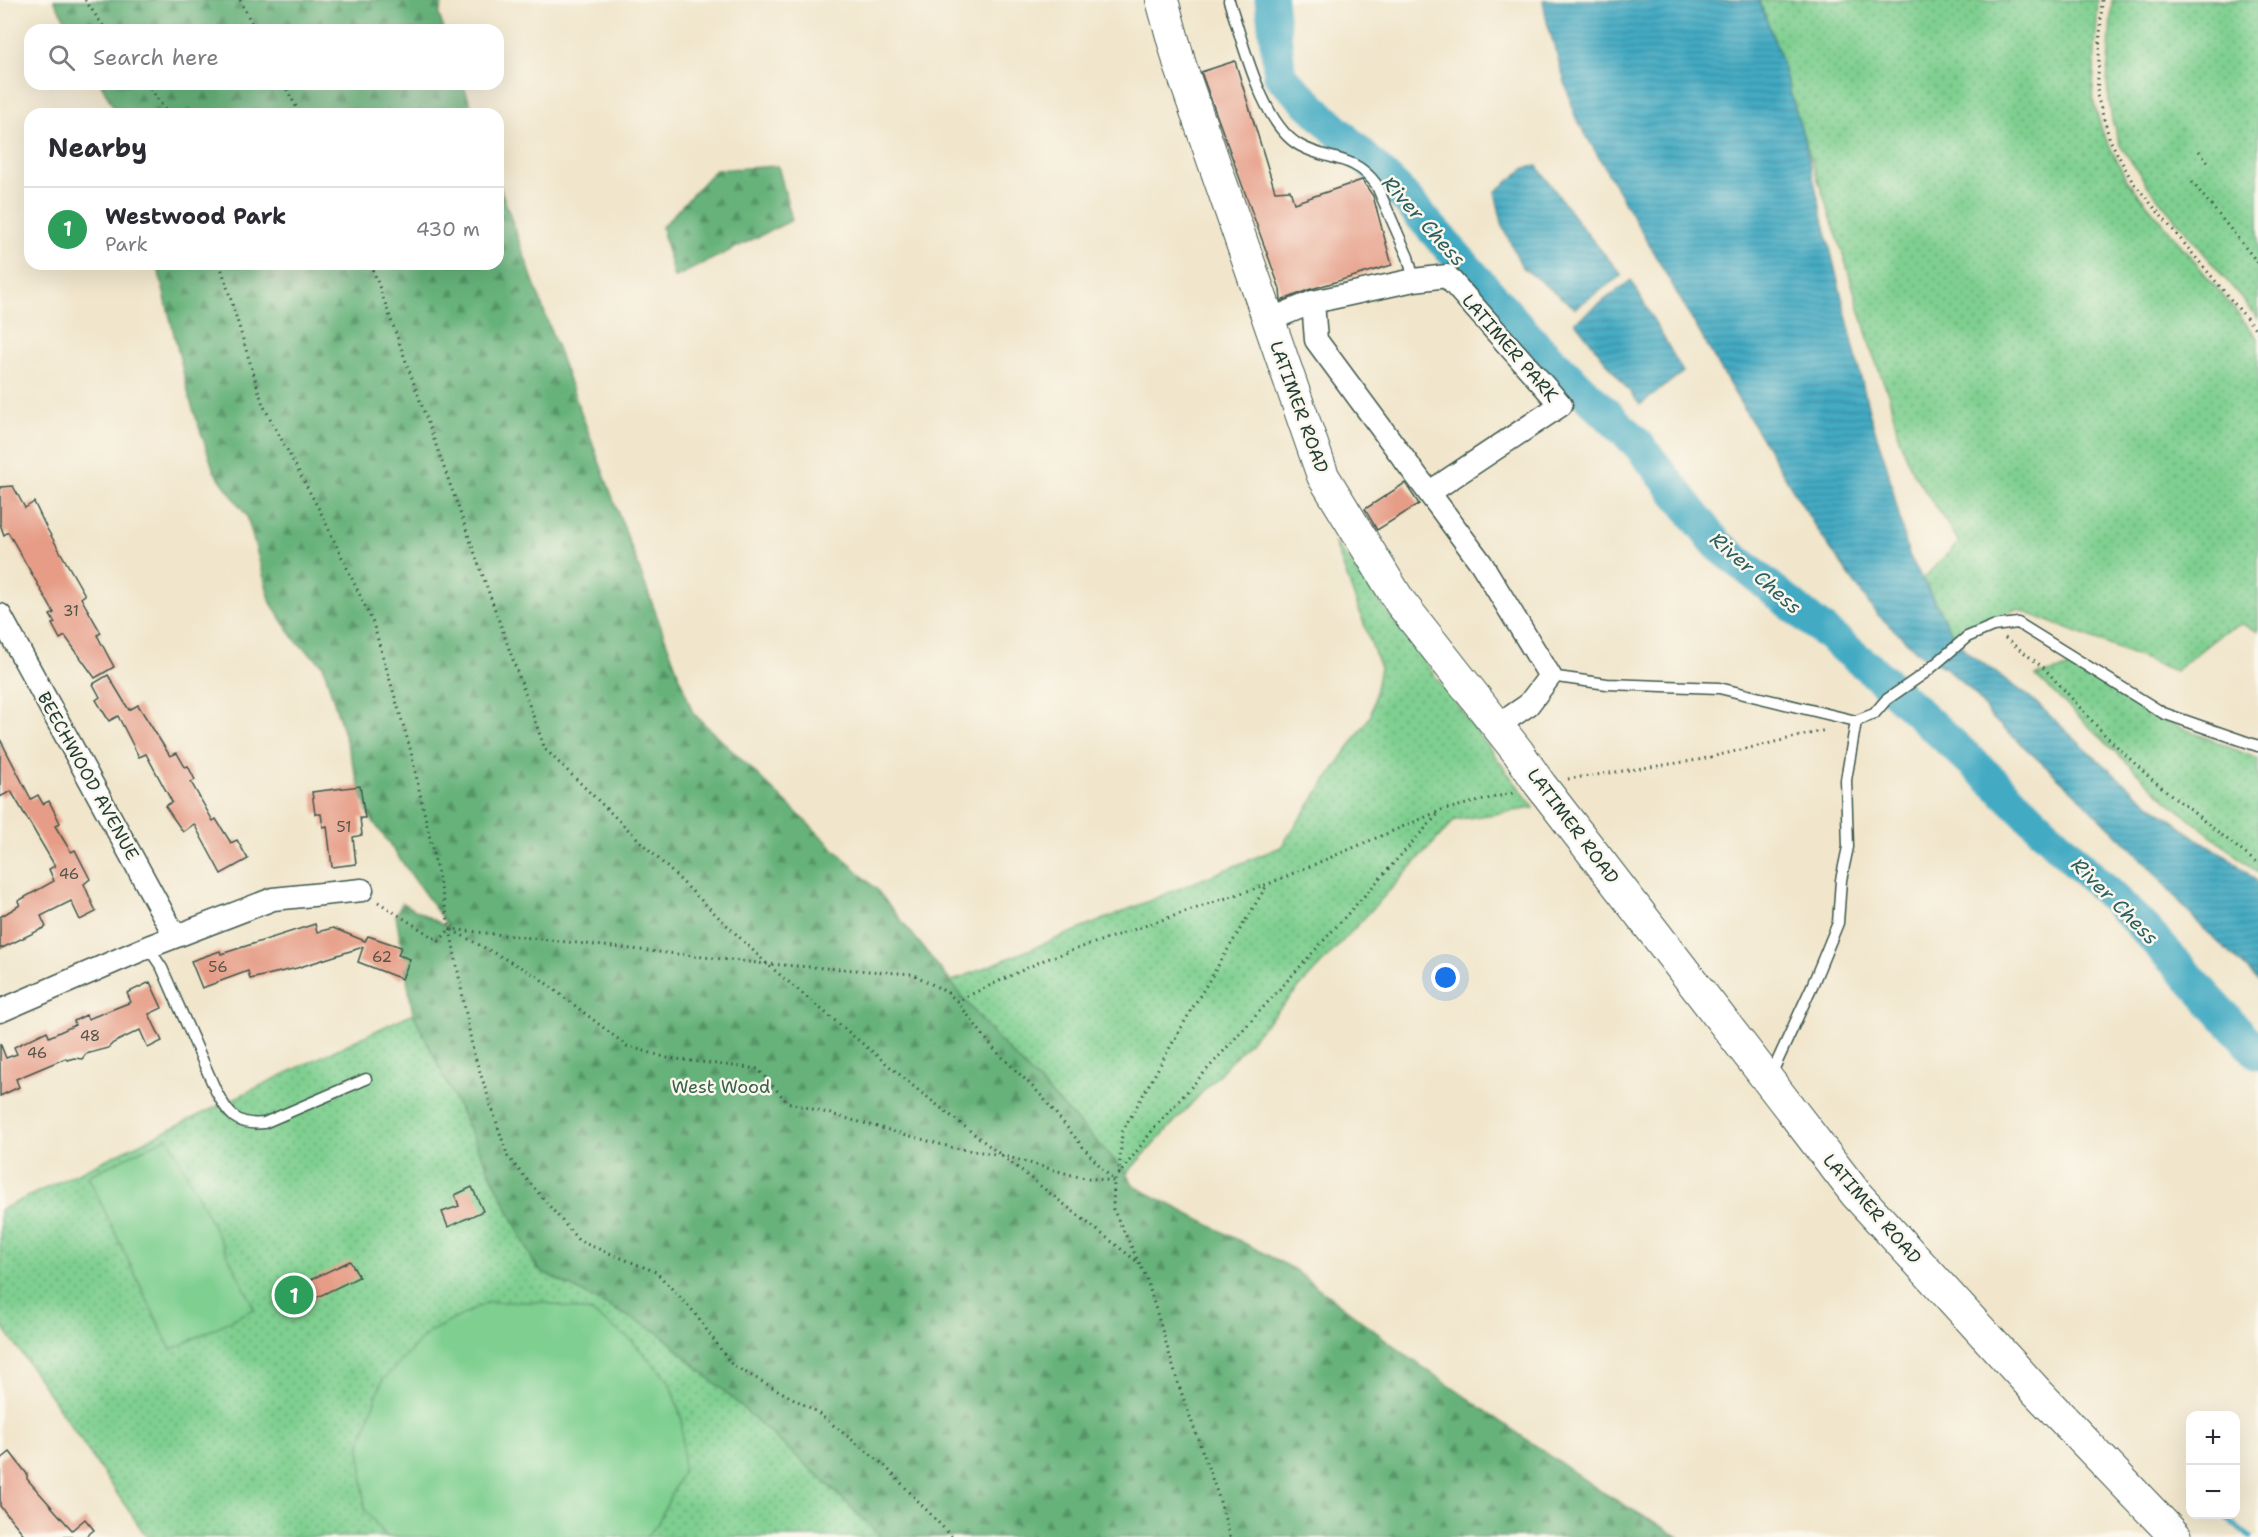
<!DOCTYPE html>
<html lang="en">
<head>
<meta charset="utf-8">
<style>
  :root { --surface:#fff; --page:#f7f7f7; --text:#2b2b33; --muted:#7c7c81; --line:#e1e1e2; --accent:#111827 }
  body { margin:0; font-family:"Shantell Sans",sans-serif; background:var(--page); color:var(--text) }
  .controls { position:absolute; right:18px; bottom:18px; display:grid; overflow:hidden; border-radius:12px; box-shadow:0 6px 24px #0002 }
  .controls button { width:54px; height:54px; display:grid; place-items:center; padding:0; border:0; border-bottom:2px solid var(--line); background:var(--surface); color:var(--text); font:30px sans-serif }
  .you { position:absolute; left:1446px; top:978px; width:21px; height:21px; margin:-15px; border:4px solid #fff; border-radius:50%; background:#1a73e8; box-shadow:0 0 0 9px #1a73e833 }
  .badge { display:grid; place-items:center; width:39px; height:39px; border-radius:50%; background:var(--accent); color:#fff; font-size:20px; font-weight:700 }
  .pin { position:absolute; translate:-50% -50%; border:3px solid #fff; box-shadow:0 2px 6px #0006 }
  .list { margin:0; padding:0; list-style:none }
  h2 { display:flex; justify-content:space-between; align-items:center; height:78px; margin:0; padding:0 24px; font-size:26px }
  h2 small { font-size:20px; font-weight:400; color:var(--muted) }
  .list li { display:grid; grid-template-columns:39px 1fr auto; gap:18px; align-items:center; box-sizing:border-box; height:84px; padding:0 24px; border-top:2px solid var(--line) }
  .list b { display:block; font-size:22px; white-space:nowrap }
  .list p { margin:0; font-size:20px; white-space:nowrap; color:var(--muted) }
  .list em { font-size:20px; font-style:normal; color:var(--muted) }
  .icon { flex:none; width:33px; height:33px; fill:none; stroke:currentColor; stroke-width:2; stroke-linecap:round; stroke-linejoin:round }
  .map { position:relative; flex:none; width:2258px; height:1537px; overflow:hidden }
  .search { position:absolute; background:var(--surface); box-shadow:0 6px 24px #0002; left:24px; top:24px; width:480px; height:66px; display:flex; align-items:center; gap:15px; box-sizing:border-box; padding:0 21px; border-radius:18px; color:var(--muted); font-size:22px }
  .panel { position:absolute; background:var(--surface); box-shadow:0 6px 24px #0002; left:24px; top:108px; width:480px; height:162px; border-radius:18px }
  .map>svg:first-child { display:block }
  .green { fill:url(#green-dots); stroke:#4e8662; stroke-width:1.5 }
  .forest { fill:url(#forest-firs); stroke:#427857; stroke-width:1.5 }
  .pitch { fill:#7ecf90; stroke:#4e8662; stroke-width:1.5 }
  .water { fill:url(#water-rules); stroke:#31747c; stroke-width:1.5 }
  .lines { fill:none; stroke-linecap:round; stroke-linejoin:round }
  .stream { stroke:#43aac3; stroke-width:5 }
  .river { stroke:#43aac3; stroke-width:33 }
  .building { fill:#e69c86 }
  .lane-casing { stroke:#3e564b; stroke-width:13 }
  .street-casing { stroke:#3e564b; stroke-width:25 }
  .secondary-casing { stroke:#3e564b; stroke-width:34 }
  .path { stroke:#3e564b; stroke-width:3; stroke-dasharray:1.5 4.5; stroke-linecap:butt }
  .lane { stroke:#fff; stroke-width:10 }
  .street { stroke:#fff; stroke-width:22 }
  .secondary { stroke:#fff; stroke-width:32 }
  .labels { text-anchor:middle; stroke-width:5; stroke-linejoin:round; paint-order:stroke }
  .number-label { font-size:15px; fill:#515548 }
  .street-label { font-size:18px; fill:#1f3d34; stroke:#fbf7ec }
  .park-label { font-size:18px; fill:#37624b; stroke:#fbf7ec }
  .water-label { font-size:20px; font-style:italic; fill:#2a5e5f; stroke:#fbf7ec }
</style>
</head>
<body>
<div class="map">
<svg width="2258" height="1537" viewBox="0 0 2258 1537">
  <defs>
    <pattern id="green-dots" width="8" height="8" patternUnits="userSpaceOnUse" patternTransform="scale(1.5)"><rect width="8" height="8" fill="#7ecf90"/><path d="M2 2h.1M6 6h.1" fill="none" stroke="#67a976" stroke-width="1.8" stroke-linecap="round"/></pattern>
    <pattern id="forest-firs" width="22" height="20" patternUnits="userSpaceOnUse" patternTransform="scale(1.5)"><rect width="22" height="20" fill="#66b27a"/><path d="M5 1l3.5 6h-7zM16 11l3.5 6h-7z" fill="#539265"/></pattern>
    <pattern id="water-rules" width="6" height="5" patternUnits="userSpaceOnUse" patternTransform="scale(1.5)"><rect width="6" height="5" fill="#43aac3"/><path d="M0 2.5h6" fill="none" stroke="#378c9f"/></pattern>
  </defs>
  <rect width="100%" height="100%" fill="#fbf7ec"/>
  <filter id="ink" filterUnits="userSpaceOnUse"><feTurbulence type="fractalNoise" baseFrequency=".0167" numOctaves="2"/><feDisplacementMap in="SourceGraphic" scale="12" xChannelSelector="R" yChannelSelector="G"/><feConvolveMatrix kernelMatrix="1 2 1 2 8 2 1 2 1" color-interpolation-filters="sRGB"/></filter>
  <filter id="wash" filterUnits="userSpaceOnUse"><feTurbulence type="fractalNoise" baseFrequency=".008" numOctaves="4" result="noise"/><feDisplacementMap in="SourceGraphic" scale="24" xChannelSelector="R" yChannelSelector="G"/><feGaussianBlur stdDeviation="1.35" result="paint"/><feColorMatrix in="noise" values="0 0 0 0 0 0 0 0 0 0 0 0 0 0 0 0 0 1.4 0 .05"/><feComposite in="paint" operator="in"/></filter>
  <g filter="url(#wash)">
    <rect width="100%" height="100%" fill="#f1e6cc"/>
    <g class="green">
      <polygon points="1759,0 2098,0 2093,88 2094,104 2103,133 2127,180 2258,338 2258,631 2242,624 2225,631 2175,671 2017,609 1953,635 1923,579 1959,542 1913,473 1899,439 1889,396 1872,352 1844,257 1803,135 1777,47"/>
      <polygon points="2112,0 2258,0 2258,318 2148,186 2120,145 2112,121 2107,84"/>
      <polygon points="1334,541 1534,808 1455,820 1127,1173 991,1032 950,982 1281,847 1371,715 1380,668"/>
      <polygon points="2076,666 2163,720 2258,759 2258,873 2165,799 2036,676"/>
      <polygon points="413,1013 537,1269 658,1332 835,1491 881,1537 149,1537 144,1533 0,1322 0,1210"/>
    </g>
    <g class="forest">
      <polygon points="54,0 443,0 439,15 444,30 71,30"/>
      <polygon points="101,84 463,84 474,114 117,114"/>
      <polygon points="778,166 792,220 674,278 662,227 715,170"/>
      <polygon points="498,182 561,359 693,713 876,889 991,1032 1127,1173 1134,1186 1292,1268 1410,1358 1602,1492 1679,1537 881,1537 835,1491 658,1332 537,1269 413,1013 396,915 402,903 449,928 368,814 323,665 296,641 271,603 247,516 214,471 190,400 157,264 498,264"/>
    </g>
    <g class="pitch">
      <polygon points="168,1137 250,1299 254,1309 171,1350 88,1176"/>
      <polygon points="488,1302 542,1302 591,1312 631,1340 669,1381 682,1420 683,1470 657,1525 646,1537 387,1537 365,1510 360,1445 382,1381 429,1332"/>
    </g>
    <g class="water">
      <polygon points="1543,0 1759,0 1777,47 1803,135 1870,415 1887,466 1908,553 1953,635 1966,651 2031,698 2092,755 2136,793 2206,845 2227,856 2258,882 2258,980 2198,923 2146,863 2075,793 1990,716 1975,694 1946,668 1921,655 1875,612 1816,528 1735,394 1575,116 1547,22"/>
      <polygon points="1537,166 1580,225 1622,275 1575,308 1522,267 1503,227 1495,192 1525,168"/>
      <polygon points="1631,280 1683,372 1640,405 1575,322"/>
    </g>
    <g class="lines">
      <polyline class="stream" points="2222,1514 2250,1537"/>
      <polyline class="river" points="1271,0 1280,76 1396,188 1536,346 1638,444 1718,545 1873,671 1998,786 2140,924 2258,1053"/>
    </g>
    <g id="blocks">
      <g class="building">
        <polygon points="1235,61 1275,191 1290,190 1294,203 1362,180 1373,196 1392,265 1308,290 1281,301 1280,289 1201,72"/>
        <polygon points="1405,483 1419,504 1377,530 1365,509"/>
        <polygon points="13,486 25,508 34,502 46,527 85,595 81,598 101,633 97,635 114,667 95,678 65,636 60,639 52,624 55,623 50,615 54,613 8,532 4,535 0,524 0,487"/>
        <polygon points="108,675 129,710 138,705 170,756 177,753 185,767 188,766 195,780 191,782 213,821 216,819 231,843 237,840 248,859 221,874 194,824 183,832 165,806 172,802 146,754 139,757 118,716 109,721 96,700 100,697 93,684"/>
        <polygon points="0,739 31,799 38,795 43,804 49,801 60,823 55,826 71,852 75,850 90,879 84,884 96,912 80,920 71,901 41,916 46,927 0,949 0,917 20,905 18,901 54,881 49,869 55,866 11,791 0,797"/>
        <polygon points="360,786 365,818 360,818 362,835 353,837 356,864 332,867 327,826 323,827 321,814 315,814 312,792"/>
        <polygon points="315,924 317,932 333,928 365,941 368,936 401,947 398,955 410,959 402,979 358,962 363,947 297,968 250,979 248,971 202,988 191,961 220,951 221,954"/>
        <polygon points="150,982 162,1008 149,1014 162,1041 148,1048 140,1030 113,1043 108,1048 86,1054 82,1059 74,1058 67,1060 66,1058 16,1079 19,1087 0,1096 0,1043 6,1058 17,1054 14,1047 47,1031 49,1037 75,1025 74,1021 86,1015 88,1019 131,1002 127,993"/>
        <polygon points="472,1187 483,1211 448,1227 442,1212 459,1206 455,1195"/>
        <polygon points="350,1261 359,1277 303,1304 295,1287"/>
        <polygon points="10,1452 27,1474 27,1479 72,1530 85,1519 94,1530 85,1537 26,1537 0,1506 0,1460"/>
      </g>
    </g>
  </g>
  <g filter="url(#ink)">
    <use href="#blocks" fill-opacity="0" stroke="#3e564b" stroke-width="1.5"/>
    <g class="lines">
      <defs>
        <g id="lane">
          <path d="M1229,1C1243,41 1261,123 1299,145C1328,162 1353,153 1376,184L1408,257L1414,280"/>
          <polyline points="1550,676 1607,684 1719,688 1856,721 1874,714 1886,700 1925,673 1967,637 1993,626 2018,623 2163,713 2258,746"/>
          <path d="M148,947L162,968L216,1091C228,1114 236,1126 264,1123L366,1079"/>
          <polyline points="1770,1077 1812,986 1838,923 1841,880 1848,847 1846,780 1856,721"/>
        </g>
        <g id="street">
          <polyline points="1267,321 1313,302"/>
          <polyline points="1430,492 1561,405 1447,276 1414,280 1313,302 1316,340 1481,563 1550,676 1528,705 1497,726"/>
          <polyline points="0,615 175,936"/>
          <polyline points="0,1011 148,947 273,899 362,890"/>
        </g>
        <polyline id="secondary" points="1162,0 1180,65 1323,476 1400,602 1518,752 1539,783 1856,1194 2038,1393 2176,1537"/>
      </defs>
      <use href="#lane" class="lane-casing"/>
      <use href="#street" class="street-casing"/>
      <use href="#secondary" class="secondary-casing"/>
      <g class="path">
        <polyline points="85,0 106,30"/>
        <polyline points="240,0 255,30"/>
        <polyline points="2102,0 2097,95 2110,140 2132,181 2258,332"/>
        <polyline points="147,84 168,114"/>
        <polyline points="284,84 300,114"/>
        <polyline points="2199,151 2209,163"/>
        <polyline points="2192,182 2258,263"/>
        <polyline points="220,264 263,405 321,513 373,623 410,748 450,929 473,1051 508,1157 579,1241 656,1272 693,1311 732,1365 814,1410 884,1465 952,1537"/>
        <polyline points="371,264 545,749 767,964 918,1090 1139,1263"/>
        <polyline points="2005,638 2044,668 2105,735 2149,777 2258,864"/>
        <polyline points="1568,779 1698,760 1826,730"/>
        <polyline points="378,902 439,941 450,929"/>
        <polyline points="450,929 767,964 913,974 948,993 957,1001 1044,960 1268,884 1442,810 1516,792"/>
        <polyline points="452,930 538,977 627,1046 668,1058 758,1069 787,1102 954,1148 995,1154"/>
        <polyline points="957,1001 993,1048 1040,1094 1087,1152 1113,1180"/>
        <polyline points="1001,1155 1079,1177 1114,1181"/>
        <polyline points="1119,1174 1122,1132 1193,1007 1267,885"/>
        <polyline points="1230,1537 1219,1498 1179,1386 1146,1277 1113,1209 1114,1181 1155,1127 1439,813"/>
      </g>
      <use href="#lane" class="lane"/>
      <use href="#street" class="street"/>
      <use href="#secondary" class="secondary"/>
    </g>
  </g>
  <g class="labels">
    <g class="number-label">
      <text x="71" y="616">31</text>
      <text x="344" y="832">51</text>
      <text x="69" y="879">46</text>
      <text x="382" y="962">62</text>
      <text x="218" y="972">56</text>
      <text x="90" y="1041">48</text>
      <text x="37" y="1058">46</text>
    </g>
    <g class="street-label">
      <text transform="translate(1510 348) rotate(49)" y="6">LATIMER PARK</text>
      <text transform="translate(1299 407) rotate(70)" y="6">LATIMER ROAD</text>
      <text transform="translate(88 776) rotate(61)" y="6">BEECHWOOD AVENUE</text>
      <text transform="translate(1573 826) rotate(53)" y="6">LATIMER ROAD</text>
      <text transform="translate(1872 1209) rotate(49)" y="6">LATIMER ROAD</text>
    </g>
    <g class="park-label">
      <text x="721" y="1093">West Wood</text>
    </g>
    <g class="water-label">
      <text transform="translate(1424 221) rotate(48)" y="7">River Chess</text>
      <text transform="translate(1756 573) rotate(41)" y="7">River Chess</text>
      <text transform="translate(2115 901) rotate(45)" y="7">River Chess</text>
    </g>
  </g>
</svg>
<div class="controls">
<button>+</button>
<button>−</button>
</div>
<div class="you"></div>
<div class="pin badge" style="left:294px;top:1295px;background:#2e9e5b">1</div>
<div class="search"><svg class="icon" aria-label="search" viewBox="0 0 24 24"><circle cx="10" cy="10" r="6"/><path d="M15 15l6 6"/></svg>Search here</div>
<section class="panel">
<h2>Nearby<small></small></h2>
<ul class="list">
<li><span class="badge" style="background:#2e9e5b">1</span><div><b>Westwood Park</b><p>Park</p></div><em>430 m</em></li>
</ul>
</section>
</div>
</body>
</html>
